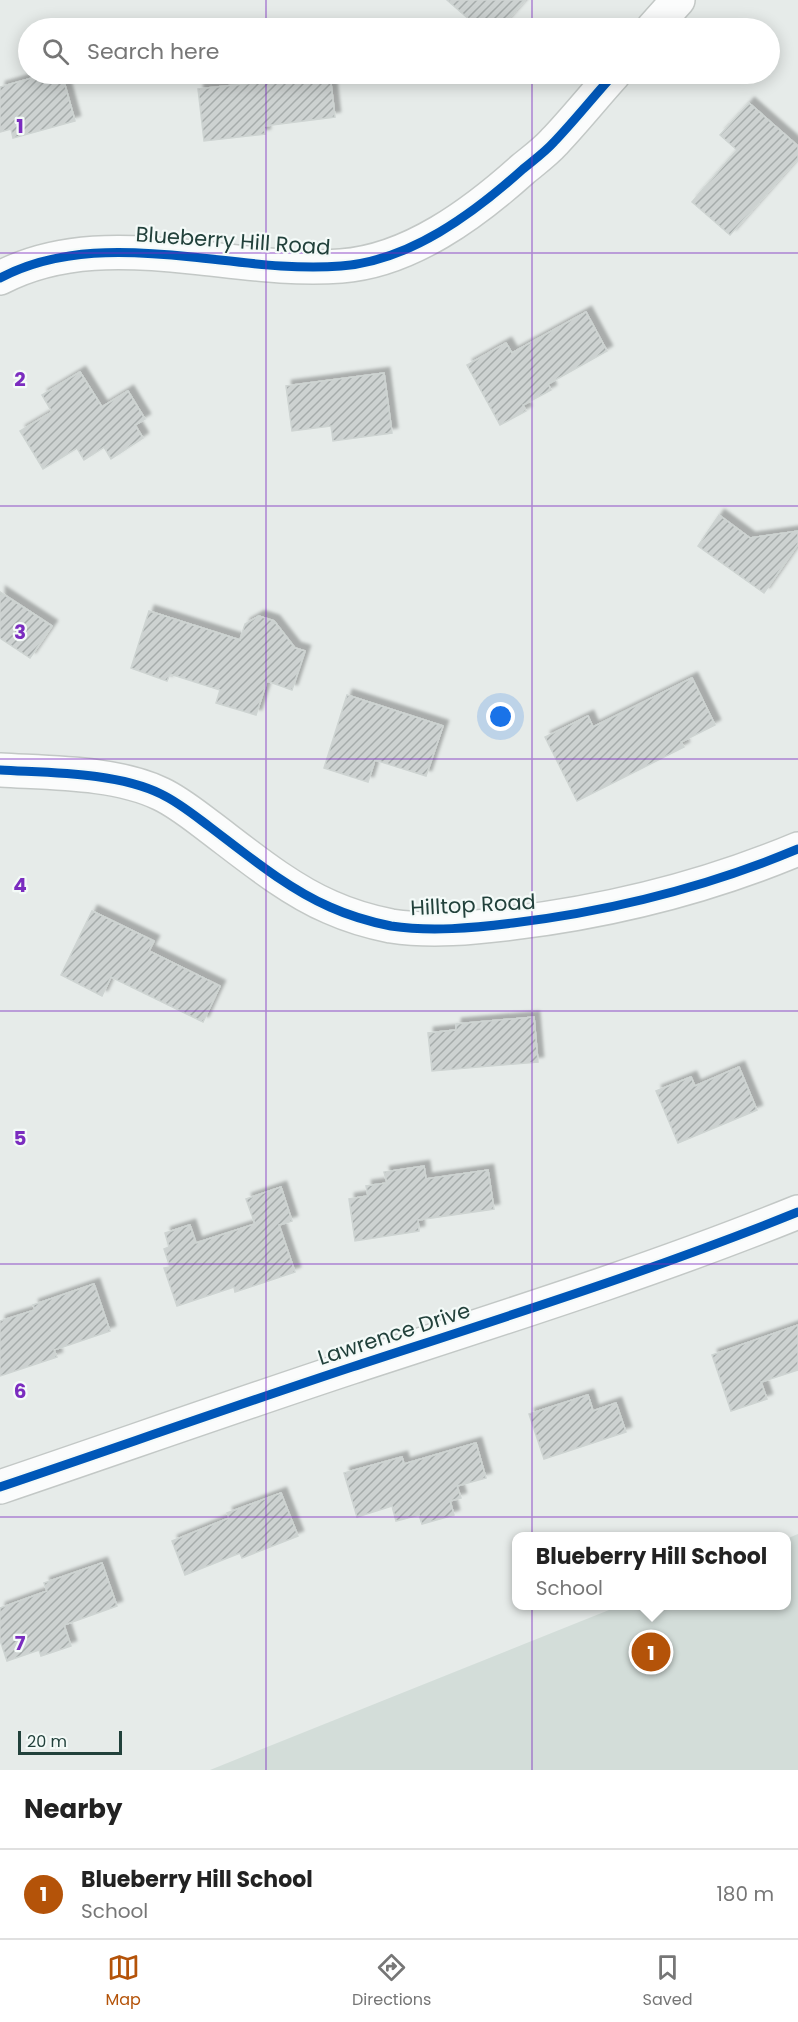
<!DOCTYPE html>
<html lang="en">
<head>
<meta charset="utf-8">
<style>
  :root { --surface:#fff; --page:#f6f6f6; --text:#222; --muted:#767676; --line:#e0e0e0; --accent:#b45309 }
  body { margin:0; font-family:Poppins,sans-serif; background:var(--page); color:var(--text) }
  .scale { position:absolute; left:18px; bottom:15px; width:104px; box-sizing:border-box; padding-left:6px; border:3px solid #22413b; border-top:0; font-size:16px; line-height:21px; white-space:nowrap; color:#22413b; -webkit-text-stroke:4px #f4faf8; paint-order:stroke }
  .you { position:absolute; left:501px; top:717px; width:21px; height:21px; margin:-15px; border:4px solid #fff; border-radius:50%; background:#1a73e8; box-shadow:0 0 0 9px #1a73e833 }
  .badge { display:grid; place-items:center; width:39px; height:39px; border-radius:50%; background:var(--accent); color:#fff; font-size:20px; font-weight:700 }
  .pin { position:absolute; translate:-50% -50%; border:3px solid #fff; box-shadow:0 2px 6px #0006 }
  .popup { position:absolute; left:512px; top:1532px; width:279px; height:78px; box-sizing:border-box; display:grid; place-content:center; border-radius:12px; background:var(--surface); filter:drop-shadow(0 2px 4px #0005); font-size:20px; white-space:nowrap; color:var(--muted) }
  .popup b { font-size:22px; color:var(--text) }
  .popup::after { content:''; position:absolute; left:50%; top:100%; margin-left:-12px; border:12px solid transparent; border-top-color:var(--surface) }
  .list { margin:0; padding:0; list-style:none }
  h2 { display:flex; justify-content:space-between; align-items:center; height:78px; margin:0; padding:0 24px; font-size:26px }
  h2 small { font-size:20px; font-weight:400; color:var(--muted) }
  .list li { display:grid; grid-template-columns:39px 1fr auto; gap:18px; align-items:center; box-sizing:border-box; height:90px; padding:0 24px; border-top:2px solid var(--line) }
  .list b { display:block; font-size:22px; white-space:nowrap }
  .list p { margin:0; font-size:20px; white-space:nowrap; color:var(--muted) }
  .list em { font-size:20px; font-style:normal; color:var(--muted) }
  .icon { flex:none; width:33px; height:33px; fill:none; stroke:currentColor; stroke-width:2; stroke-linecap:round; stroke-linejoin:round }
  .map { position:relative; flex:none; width:798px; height:1770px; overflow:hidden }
  .search { position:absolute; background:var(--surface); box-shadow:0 3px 15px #0003; left:18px; right:18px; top:18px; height:66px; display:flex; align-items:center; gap:15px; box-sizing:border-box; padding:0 21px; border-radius:33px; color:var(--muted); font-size:22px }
  .sheet { height:168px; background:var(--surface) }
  nav { display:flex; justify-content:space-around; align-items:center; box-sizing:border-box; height:84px; border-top:2px solid var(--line); background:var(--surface); font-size:16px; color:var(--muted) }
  nav a { display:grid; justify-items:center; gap:3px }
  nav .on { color:var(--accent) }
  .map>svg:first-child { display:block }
  .built { fill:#d3ddd9 }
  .building { fill:url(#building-hatch); stroke:#ced4d2; stroke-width:1.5; filter:url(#shadow) }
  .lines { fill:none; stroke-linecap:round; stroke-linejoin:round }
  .minor-casing { stroke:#c3c8c6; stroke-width:36 }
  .minor { stroke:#fbfcfc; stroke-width:33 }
  .cycleway-casing { stroke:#f4faf8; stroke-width:13 }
  .cycleway { stroke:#0057b8; stroke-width:9 }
  .grid { fill:none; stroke:#7b2cbf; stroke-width:1.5; stroke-opacity:0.55 }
  .labels { text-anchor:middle; stroke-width:4.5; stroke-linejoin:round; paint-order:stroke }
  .street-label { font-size:21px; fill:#22413b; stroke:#f4faf8 }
  .grid-label { font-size:20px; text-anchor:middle; font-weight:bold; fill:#7b2cbf; stroke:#f4faf8; stroke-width:4.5; stroke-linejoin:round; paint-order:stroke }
</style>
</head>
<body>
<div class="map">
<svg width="798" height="1770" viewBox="0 0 798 1770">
  <defs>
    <pattern id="building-hatch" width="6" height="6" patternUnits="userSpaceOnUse" patternTransform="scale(1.5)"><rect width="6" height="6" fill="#cdd2d1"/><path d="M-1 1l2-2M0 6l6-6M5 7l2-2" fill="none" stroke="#a6acab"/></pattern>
    <filter id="shadow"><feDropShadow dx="5.5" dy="-5.5" stdDeviation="1.5" flood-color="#0004"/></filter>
  </defs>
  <rect width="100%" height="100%" fill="#e6ebe9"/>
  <polygon class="built" points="798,1534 798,1770 210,1770 619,1606 786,1606 786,1539"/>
  <g class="building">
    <polygon points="447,0 525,0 500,28 479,28"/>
    <polygon points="43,75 45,82 63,78 75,121 13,138 11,129 0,132 0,87"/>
    <polygon points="330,75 335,117 264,126 265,134 204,141 198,89"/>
    <polygon points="749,103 798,146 798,158 730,235 692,202 737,150 720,135"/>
    <polygon points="586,312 607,351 548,384 551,390 523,405 526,411 500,425 467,365 506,343 512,353"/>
    <polygon points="80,372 102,407 128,391 145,419 135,425 143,438 111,459 104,447 84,460 77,448 43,469 20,431 52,412 42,395"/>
    <polygon points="384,373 392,433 333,441 331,426 292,431 286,386"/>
    <polygon points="719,515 750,538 798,531 798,544 764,593 698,546"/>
    <polygon points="0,592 52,626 30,658 0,638"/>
    <polygon points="149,611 240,640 245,624 259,616 274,621 295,648 305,651 292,690 267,681 256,715 216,703 220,690 170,674 167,681 131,668"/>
    <polygon points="692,678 715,725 681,742 684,747 577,801 545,737 588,716 593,727"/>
    <polygon points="347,695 443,726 426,776 375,760 368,782 324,768"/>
    <polygon points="92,911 154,941 149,951 220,986 203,1022 111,977 102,996 61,975"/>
    <polygon points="534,1017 538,1062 432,1071 428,1033 456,1030 456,1024"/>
    <polygon points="739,1067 757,1110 678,1143 656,1091 691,1077 695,1086"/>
    <polygon points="424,1166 426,1179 488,1170 494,1209 418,1220 419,1231 355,1241 349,1199 368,1196 366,1186 387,1183 384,1172"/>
    <polygon points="281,1187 292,1221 279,1225 295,1272 235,1292 234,1287 177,1306 164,1268 170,1267 164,1249 169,1247 165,1233 190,1225 196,1243 255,1224 246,1199"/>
    <polygon points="94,1284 110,1331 54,1350 57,1357 0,1376 0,1321 35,1310 33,1305"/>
    <polygon points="798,1325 798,1370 761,1382 767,1399 731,1411 712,1355"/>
    <polygon points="588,1395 593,1411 616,1403 626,1432 544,1459 529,1414"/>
    <polygon points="476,1443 486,1478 457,1486 461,1498 450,1501 454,1515 422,1524 419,1515 396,1521 392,1506 357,1517 344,1473 402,1457 404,1464"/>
    <polygon points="281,1493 298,1536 242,1558 240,1553 185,1575 172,1541 229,1518 227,1513"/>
    <polygon points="102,1563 117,1606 64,1625 71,1646 41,1656 39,1650 7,1661 0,1640 0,1608 47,1591 44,1583"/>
  </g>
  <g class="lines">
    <defs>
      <g id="minor">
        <polyline points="653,28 678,0"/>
        <path d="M0,278C59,247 127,250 192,257C241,262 292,270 341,266C410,261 474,213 523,169C534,160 545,152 554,142C575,120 594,96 614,74"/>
        <path d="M0,770C49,773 116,772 161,794C178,802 194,815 210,827C247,855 288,889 330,907C350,916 371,922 391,926C431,932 473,928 513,923C611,911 707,887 798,849"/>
        <path d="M0,1487C118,1447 234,1406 352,1367C502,1318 652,1271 798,1212"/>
      </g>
    </defs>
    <use href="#minor" class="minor-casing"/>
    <use href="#minor" class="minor"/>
    <defs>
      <g id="cycleway">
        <path d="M0,278C59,247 127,250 192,257C241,262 292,270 341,266C410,261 474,213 523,169C534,160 545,152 554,142C575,120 594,96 614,74"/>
        <path d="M0,770C49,773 116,772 161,794C178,802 194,815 210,827C247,855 288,889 330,907C350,916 371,922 391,926C431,932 473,928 513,923C611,911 707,887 798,849"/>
        <path d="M0,1487C118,1447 234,1406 352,1367C502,1318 652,1271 798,1212"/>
      </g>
    </defs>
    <use href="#cycleway" class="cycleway-casing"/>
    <use href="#cycleway" class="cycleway"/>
  </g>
  <path class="grid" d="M266,0V28M532,0V28M266,74V1770M532,74V1770M0,253H798M0,506H798M0,759H798M0,1011H798M0,1264H798M0,1517H798"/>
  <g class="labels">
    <g class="street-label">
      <text transform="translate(233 241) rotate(4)" y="7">Blueberry Hill Road</text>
      <text transform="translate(473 905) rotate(-3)" y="7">Hilltop Road</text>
      <text transform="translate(394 1334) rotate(-18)" y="7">Lawrence Drive</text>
    </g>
  </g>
  <g class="grid-label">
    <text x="20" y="133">1</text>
    <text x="20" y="386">2</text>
    <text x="20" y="639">3</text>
    <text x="20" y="892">4</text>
    <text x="20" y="1145">5</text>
    <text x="20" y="1398">6</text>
    <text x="20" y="1650">7</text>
  </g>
</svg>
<div class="scale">20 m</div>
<div class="you"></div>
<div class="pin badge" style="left:651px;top:1652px">1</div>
<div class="popup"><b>Blueberry Hill School</b>School</div>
<div class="search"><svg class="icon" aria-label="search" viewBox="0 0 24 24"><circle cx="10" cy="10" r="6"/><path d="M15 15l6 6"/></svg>Search here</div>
</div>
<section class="sheet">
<h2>Nearby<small></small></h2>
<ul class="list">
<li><span class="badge">1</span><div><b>Blueberry Hill School</b><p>School</p></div><em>180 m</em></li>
</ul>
</section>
<nav>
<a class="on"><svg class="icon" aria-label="map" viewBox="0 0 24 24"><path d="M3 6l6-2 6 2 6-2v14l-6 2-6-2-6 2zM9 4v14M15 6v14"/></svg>Map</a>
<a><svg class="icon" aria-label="directions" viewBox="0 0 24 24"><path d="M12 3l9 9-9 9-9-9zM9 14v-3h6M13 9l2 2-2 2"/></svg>Directions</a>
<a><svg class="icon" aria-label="saved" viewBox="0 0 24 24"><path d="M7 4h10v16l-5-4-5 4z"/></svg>Saved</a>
</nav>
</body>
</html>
